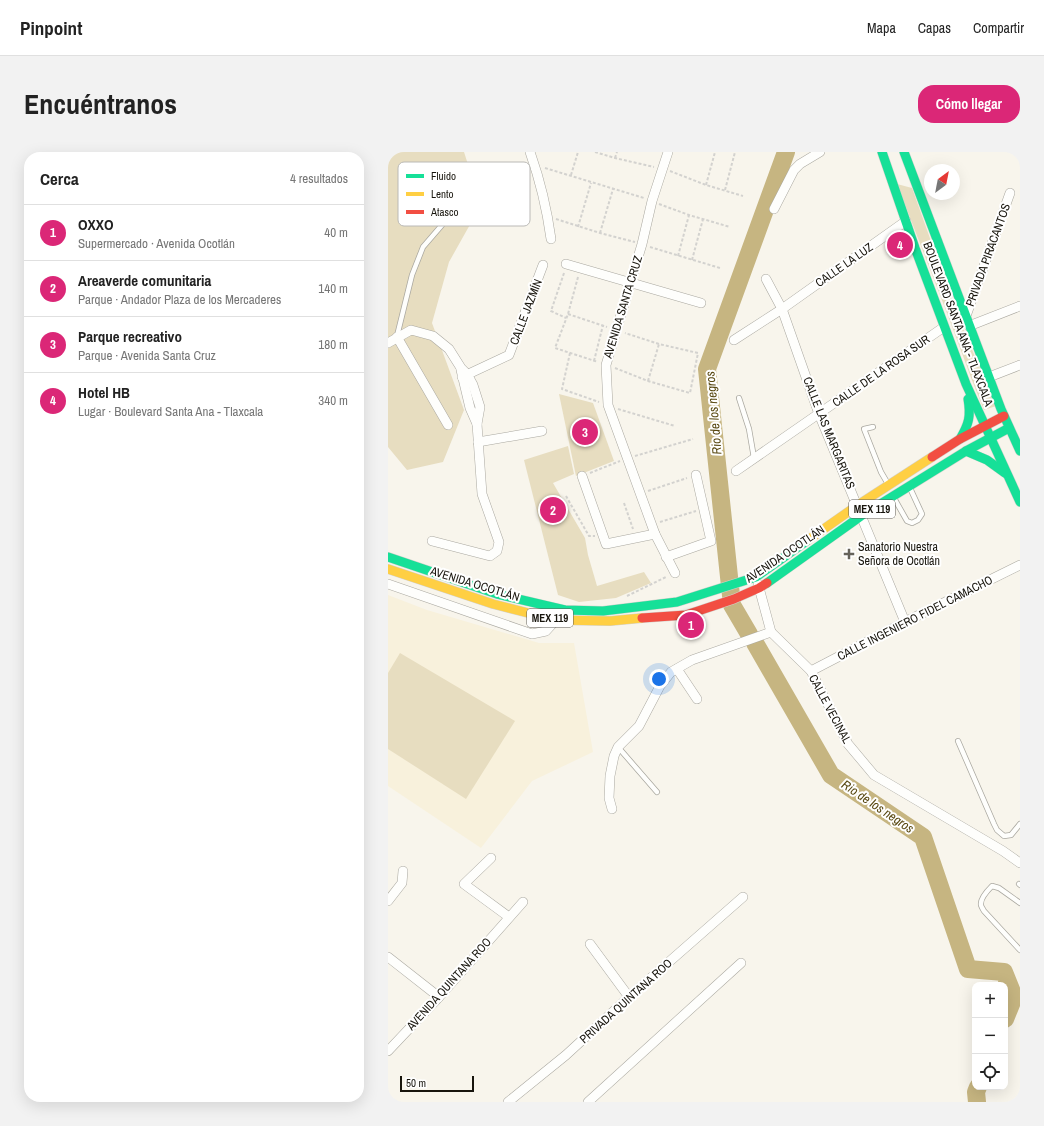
<!DOCTYPE html>
<html lang="es">
<head>
<meta charset="utf-8">
<style>
  :root { --surface:#fff; --page:#f2f2f2; --text:#222; --muted:#767676; --line:#e0e0e0; --accent:#db2777 }
  body { margin:0; font-family:"Archivo Narrow",sans-serif; background:var(--page); color:var(--text) }
  .controls { position:absolute; right:12px; bottom:12px; display:grid; overflow:hidden; border-radius:8px; box-shadow:0 4px 16px #0002 }
  .controls button { width:36px; height:36px; display:grid; place-items:center; padding:0; border:0; border-bottom:1px solid var(--line); background:var(--surface); color:var(--text); font:20px sans-serif }
  .compass { position:absolute; left:536px; top:12px; width:36px; height:36px; border-radius:50%; background:var(--surface); box-shadow:0 4px 16px #0002; rotate:32deg }
  .scale { position:absolute; left:12px; bottom:10px; width:74px; box-sizing:border-box; padding-left:4px; border:2px solid #18150d; border-top:0; font-size:11px; line-height:14px; white-space:nowrap; color:#18150d; -webkit-text-stroke:3px #fff; paint-order:stroke }
  .you { position:absolute; left:271px; top:527px; width:14px; height:14px; margin:-10px; border:3px solid #fff; border-radius:50%; background:#1a73e8; box-shadow:0 0 0 6px #1a73e833 }
  .badge { display:grid; place-items:center; width:26px; height:26px; border-radius:50%; background:var(--accent); color:#fff; font-size:13px; font-weight:700 }
  .pin { position:absolute; translate:-50% -50%; border:2px solid #fff; box-shadow:0 1px 4px #0006 }
  .list { margin:0; padding:0; list-style:none }
  h2 { display:flex; justify-content:space-between; align-items:center; height:52px; margin:0; padding:0 16px; font-size:17px }
  h2 small { font-size:13px; font-weight:400; color:var(--muted) }
  .list li { display:grid; grid-template-columns:26px 1fr auto; gap:12px; align-items:center; box-sizing:border-box; height:56px; padding:0 16px; border-top:1px solid var(--line) }
  .list b { display:block; font-size:15px; white-space:nowrap }
  .list p { margin:0; font-size:13px; white-space:nowrap; color:var(--muted) }
  .list em { font-size:13px; font-style:normal; color:var(--muted) }
  .icon { flex:none; width:22px; height:22px; fill:none; stroke:currentColor; stroke-width:2; stroke-linecap:round; stroke-linejoin:round }
  .map { position:relative; flex:none; width:632px; height:950px; overflow:hidden; border-radius:16px }
  header { display:flex; align-items:center; gap:24px; box-sizing:border-box; height:56px; padding:0 20px; background:var(--surface); border-bottom:1px solid var(--line) }
  header strong { font-size:19px }
  nav { display:flex; gap:22px; margin-inline-start:auto; font-size:14px }
  .intro { display:flex; align-items:center; justify-content:space-between; box-sizing:border-box; height:96px; padding:0 24px }
  h1 { margin:0; font-size:28px }
  .button { padding:10px 18px; border-radius:16px; background:var(--accent); color:#fff; font-size:14px; font-weight:700 }
  main { display:flex; gap:24px; padding:0 24px }
  aside { flex:1; background:var(--surface); border-radius:16px; box-shadow:0 4px 16px #0002 }
  .map>svg:first-child { display:block }
  .built { fill:#f8f1dc }
  .green { fill:#e7ddc0 }
  .lines { fill:none; stroke-linecap:round; stroke-linejoin:round }
  .river { stroke:#c6b581; stroke-width:18 }
  .lane-casing { stroke:#aaa8a0; stroke-width:6 }
  .street-casing { stroke:#aaa8a0; stroke-width:10 }
  .fast-casing { stroke:#d3d1cc; stroke-width:10 }
  .slow-casing { stroke:#d3d1cc; stroke-width:10 }
  .jam-casing { stroke:#d3d1cc; stroke-width:10 }
  .path { stroke:#d3d2cf; stroke-width:2; stroke-dasharray:3 2; stroke-linecap:butt }
  .lane { stroke:#fefefc; stroke-width:4.5 }
  .street { stroke:#fefefc; stroke-width:9 }
  .fast { stroke:#16e098; stroke-width:9 }
  .slow { stroke:#ffcf43; stroke-width:9 }
  .jam { stroke:#f24e42; stroke-width:9 }
  .poi-dot { fill:#66635b; stroke:#fff; stroke-width:1.5 }
  .labels { text-anchor:middle; stroke-width:4; stroke-linejoin:round; paint-order:stroke }
  .shield { fill:#fff; stroke:#5d5b56; stroke-width:1 }
  .shield-label { font-size:11px; font-weight:bold; fill:#18150d }
  .street-label { font-size:12px; fill:#18150d; stroke:#fff }
  .poi-label { font-size:12px; fill:#18150d; stroke:#fff; text-anchor:start }
  .water-label { font-size:13px; font-style:italic; fill:#584811; stroke:#fff }
  .key { fill:#fff; stroke:#bab9b6; stroke-width:1 }
  .key-label { font-size:11px; fill:#18150d }
</style>
</head>
<body>
<header>
<strong>Pinpoint</strong>
<nav><a>Mapa</a><a>Capas</a><a>Compartir</a></nav>
</header>
<div class="intro"><h1>Encuéntranos</h1><a class="button">Cómo llegar</a></div>
<main>
<aside>
<h2>Cerca<small>4 resultados</small></h2>
<ul class="list">
<li><span class="badge">1</span><div><b>OXXO</b><p>Supermercado · Avenida Ocotlán</p></div><em>40 m</em></li>
<li><span class="badge">2</span><div><b>Areaverde comunitaria</b><p>Parque · Andador Plaza de los Mercaderes</p></div><em>140 m</em></li>
<li><span class="badge">3</span><div><b>Parque recreativo</b><p>Parque · Avenida Santa Cruz</p></div><em>180 m</em></li>
<li><span class="badge">4</span><div><b>Hotel HB</b><p>Lugar · Boulevard Santa Ana - Tlaxcala</p></div><em>340 m</em></li>
</ul>
</aside>
<div class="map">
<svg width="632" height="950" viewBox="0 0 632 950">
  <rect width="100%" height="100%" fill="#f8f5ec"/>
  <polygon class="built" points="0,443 39,458 151,491 186,491 205,600 144,629 93,696 0,634"/>
  <g class="green">
    <polygon points="0,0 76,0 93,53 61,110 44,171 76,258 55,310 19,318 0,295"/>
    <polygon points="509,32 524,36 571,167 608,254 596,258 585,231 562,169"/>
    <polygon points="171,242 205,251 226,309 188,324"/>
    <polygon points="180,294 186,322 165,331 197,386 200,403 209,434 256,420 263,431 228,446 191,450 170,443 136,308"/>
    <polygon points="12,501 127,569 78,647 0,597 0,521"/>
  </g>
  <g class="lines">
    <g class="river">
      <polyline points="361,482 344,453 319,217 398,0"/>
      <polyline points="367,491 443,623 535,685 580,817 616,820 626,845 617,867"/>
      <polyline points="589,950 588,940 590,935"/>
    </g>
    <defs>
      <g id="lane">
        <polyline points="9,184 24,123 35,95 54,73"/>
        <polyline points="351,246 361,277 366,306"/>
        <polyline points="485,275 476,277 493,320 500,332"/>
        <polyline points="506,346 519,369 524,371 530,368 534,362 522,336"/>
        <polyline points="570,589 606,672 609,678 616,684 623,683 632,672"/>
        <polyline points="230,595 269,640"/>
        <polyline points="631,732 632,733"/>
        <path d="M632,751L611,736L604,734C600,738 592,747 593,753C593,754 596,759 596,759L632,798"/>
      </g>
      <g id="street">
        <path d="M142,0C152,28 159,58 163,87"/>
        <polyline points="280,0 264,49 254,92 218,213 220,253 267,382 287,421"/>
        <polyline points="386,57 406,18 412,12 432,0"/>
        <polyline points="178,112 313,151"/>
        <polyline points="378,127 394,157 431,262 517,470"/>
        <polyline points="578,164 622,41"/>
        <polyline points="581,174 632,154"/>
        <polyline points="9,185 60,273"/>
        <polyline points="346,188 394,157 518,69"/>
        <polyline points="0,191 23,178 45,184 61,197 73,216 79,222 85,233 92,255 89,272 94,342 111,390 109,399 102,404 44,389"/>
        <polyline points="73,218 82,256 89,272"/>
        <polyline points="74,225 121,203 155,113"/>
        <polyline points="601,225 632,213"/>
        <polyline points="90,290 154,279"/>
        <polyline points="348,319 556,175"/>
        <polyline points="194,324 218,392 267,382"/>
        <polyline points="278,405 323,389 308,323"/>
        <polyline points="0,432 144,482 158,479 168,468"/>
        <polyline points="370,432 383,480 423,519 460,592 486,623 615,699 632,711"/>
        <polyline points="289,517 309,547"/>
        <polyline points="423,519 517,470 632,413"/>
        <polyline points="224,657 221,646 222,624 226,604 230,595 251,574 272,534 283,520 304,508 383,480"/>
        <polyline points="103,706 76,732 121,765"/>
        <polyline points="0,749 14,731 15,719"/>
        <polyline points="202,792 241,845"/>
        <polyline points="0,805 51,845"/>
        <polyline points="0,899 51,845 135,750"/>
        <polyline points="120,950 178,903 241,845 355,745"/>
        <polyline points="200,950 353,811"/>
      </g>
      <g id="fast">
        <polyline points="494,0 527,96 578,232 632,350"/>
        <polyline points="516,0 613,257 632,299"/>
        <path d="M572,287C581,272 583,264 580,247"/>
        <polyline points="578,299 599,308 617,321"/>
        <polyline points="0,405 109,442 177,458 215,459 289,450 368,425 420,388"/>
        <polyline points="379,431 473,364 578,299 621,276"/>
      </g>
      <g id="slow">
        <polyline points="420,388 470,353 544,305"/>
        <polyline points="0,417 105,452 168,468 222,469 254,466"/>
      </g>
      <g id="jam">
        <polyline points="544,305 572,287 616,264"/>
        <polyline points="254,466 298,463 346,447 371,436 379,431"/>
      </g>
    </defs>
    <use href="#lane" class="lane-casing"/>
    <use href="#street" class="street-casing"/>
    <use href="#fast" class="fast-casing"/>
    <use href="#slow" class="slow-casing"/>
    <use href="#jam" class="jam-casing"/>
    <g class="path">
      <polyline points="207,0 227,6 266,15"/>
      <polyline points="227,6 229,0"/>
      <polyline points="157,16 256,46"/>
      <polyline points="282,19 318,33 355,44"/>
      <polyline points="183,23 190,0"/>
      <polyline points="318,33 327,0"/>
      <polyline points="337,38 347,0"/>
      <polyline points="271,52 301,63 342,75"/>
      <polyline points="168,67 212,81 247,90"/>
      <polyline points="190,75 203,31"/>
      <polyline points="212,81 225,37"/>
      <polyline points="262,95 332,116"/>
      <polyline points="290,104 301,63"/>
      <polyline points="304,108 315,67"/>
      <polyline points="176,121 163,159 178,166"/>
      <polyline points="190,125 180,162 167,196 210,210"/>
      <polyline points="180,162 219,175"/>
      <polyline points="182,201 174,237 211,250"/>
      <polyline points="206,209 215,173"/>
      <polyline points="227,216 260,229 302,241 310,201 271,192 237,181"/>
      <polyline points="260,229 271,192"/>
      <polyline points="230,257 287,274"/>
      <polyline points="247,304 305,287"/>
      <polyline points="202,321 232,309"/>
      <polyline points="260,339 299,326"/>
      <polyline points="178,344 201,384 207,384"/>
      <polyline points="236,351 245,377"/>
      <polyline points="272,370 308,359"/>
      <polyline points="239,444 278,425"/>
    </g>
    <use href="#lane" class="lane"/>
    <use href="#street" class="street"/>
    <use href="#fast" class="fast"/>
    <use href="#slow" class="slow"/>
    <use href="#jam" class="jam"/>
  </g>
  <path class="poi-dot" d="M459 396h4v4h4v4h-4v4h-4v-4h-4v-4h4z"/>
  <g class="labels">
    <g class="shield">
      <rect x="461" y="348" width="46" height="18" rx="3"/>
      <rect x="139" y="457" width="46" height="18" rx="3"/>
    </g>
    <g class="shield-label">
      <text x="484" y="361">MEX 119</text>
      <text x="162" y="470">MEX 119</text>
    </g>
    <g class="street-label">
      <text transform="translate(600 103) rotate(-70)" y="4">PRIVADA PIRACANTOS</text>
      <text transform="translate(456 113) rotate(-35)" y="4">CALLE LA LUZ</text>
      <text transform="translate(235 155) rotate(-73)" y="4">AVENIDA SANTA CRUZ</text>
      <text transform="translate(138 160) rotate(-69)" y="4">CALLE JAZMÍN</text>
      <text transform="translate(570 172) rotate(69)" y="4">BOULEVARD SANTA ANA - TLAXCALA</text>
      <text transform="translate(493 219) rotate(-35)" y="4">CALLE DE LA ROSA SUR</text>
      <text transform="translate(441 281) rotate(68)" y="4">CALLE LAS MARGARITAS</text>
      <text transform="translate(397 402) rotate(-34)" y="4">AVENIDA OCOTLÁN</text>
      <text transform="translate(87 432) rotate(17)" y="4">AVENIDA OCOTLÁN</text>
      <text transform="translate(527 466) rotate(-27)" y="4">CALLE INGENIERO FIDEL CAMACHO</text>
      <text transform="translate(442 557) rotate(62)" y="4">CALLE VECINAL</text>
      <text transform="translate(61 832) rotate(-48)" y="4">AVENIDA QUINTANA ROO</text>
      <text transform="translate(238 849) rotate(-42)" y="4">PRIVADA QUINTANA ROO</text>
    </g>
    <g class="poi-label">
      <text x="470" y="399">Sanatorio Nuestra<tspan x="470" dy="14">Señora de Ocotlán</tspan></text>
    </g>
    <g class="water-label">
      <text transform="translate(325 261) rotate(-95)" y="5">Rio de los negros</text>
      <text transform="translate(490 654) rotate(34)" y="5">Rio de los negros</text>
    </g>
  </g>
  <rect x="10" y="10" width="132" height="64" rx="6" class="key"/>
  <rect x="18" y="22" width="18" height="4" fill="#16e098"/>
  <rect x="18" y="40" width="18" height="4" fill="#ffcf43"/>
  <rect x="18" y="58" width="18" height="4" fill="#f24e42"/>
  <g class="key-label">
    <text x="43" y="28">Fluido</text>
    <text x="43" y="46">Lento</text>
    <text x="43" y="64">Atasco</text>
  </g>
</svg>
<div class="controls">
<button>+</button>
<button>−</button>
<button><svg class="icon" aria-label="locate" viewBox="0 0 24 24"><circle cx="12" cy="12" r="6"/><path d="M12 2v4M12 18v4M2 12h4M18 12h4"/></svg></button>
</div>
<svg class="compass" viewBox="-18 -18 36 36"><path d="M0-13l5 13h-10z" fill="#e53935"/><path d="M0 13l5-13h-10z" fill="#767676"/></svg>
<div class="scale">50 m</div>
<div class="you"></div>
<div class="pin badge" style="left:303px;top:473px">1</div>
<div class="pin badge" style="left:165px;top:358px">2</div>
<div class="pin badge" style="left:197px;top:280px">3</div>
<div class="pin badge" style="left:512px;top:93px">4</div>
</div>
</main>
</body>
</html>
